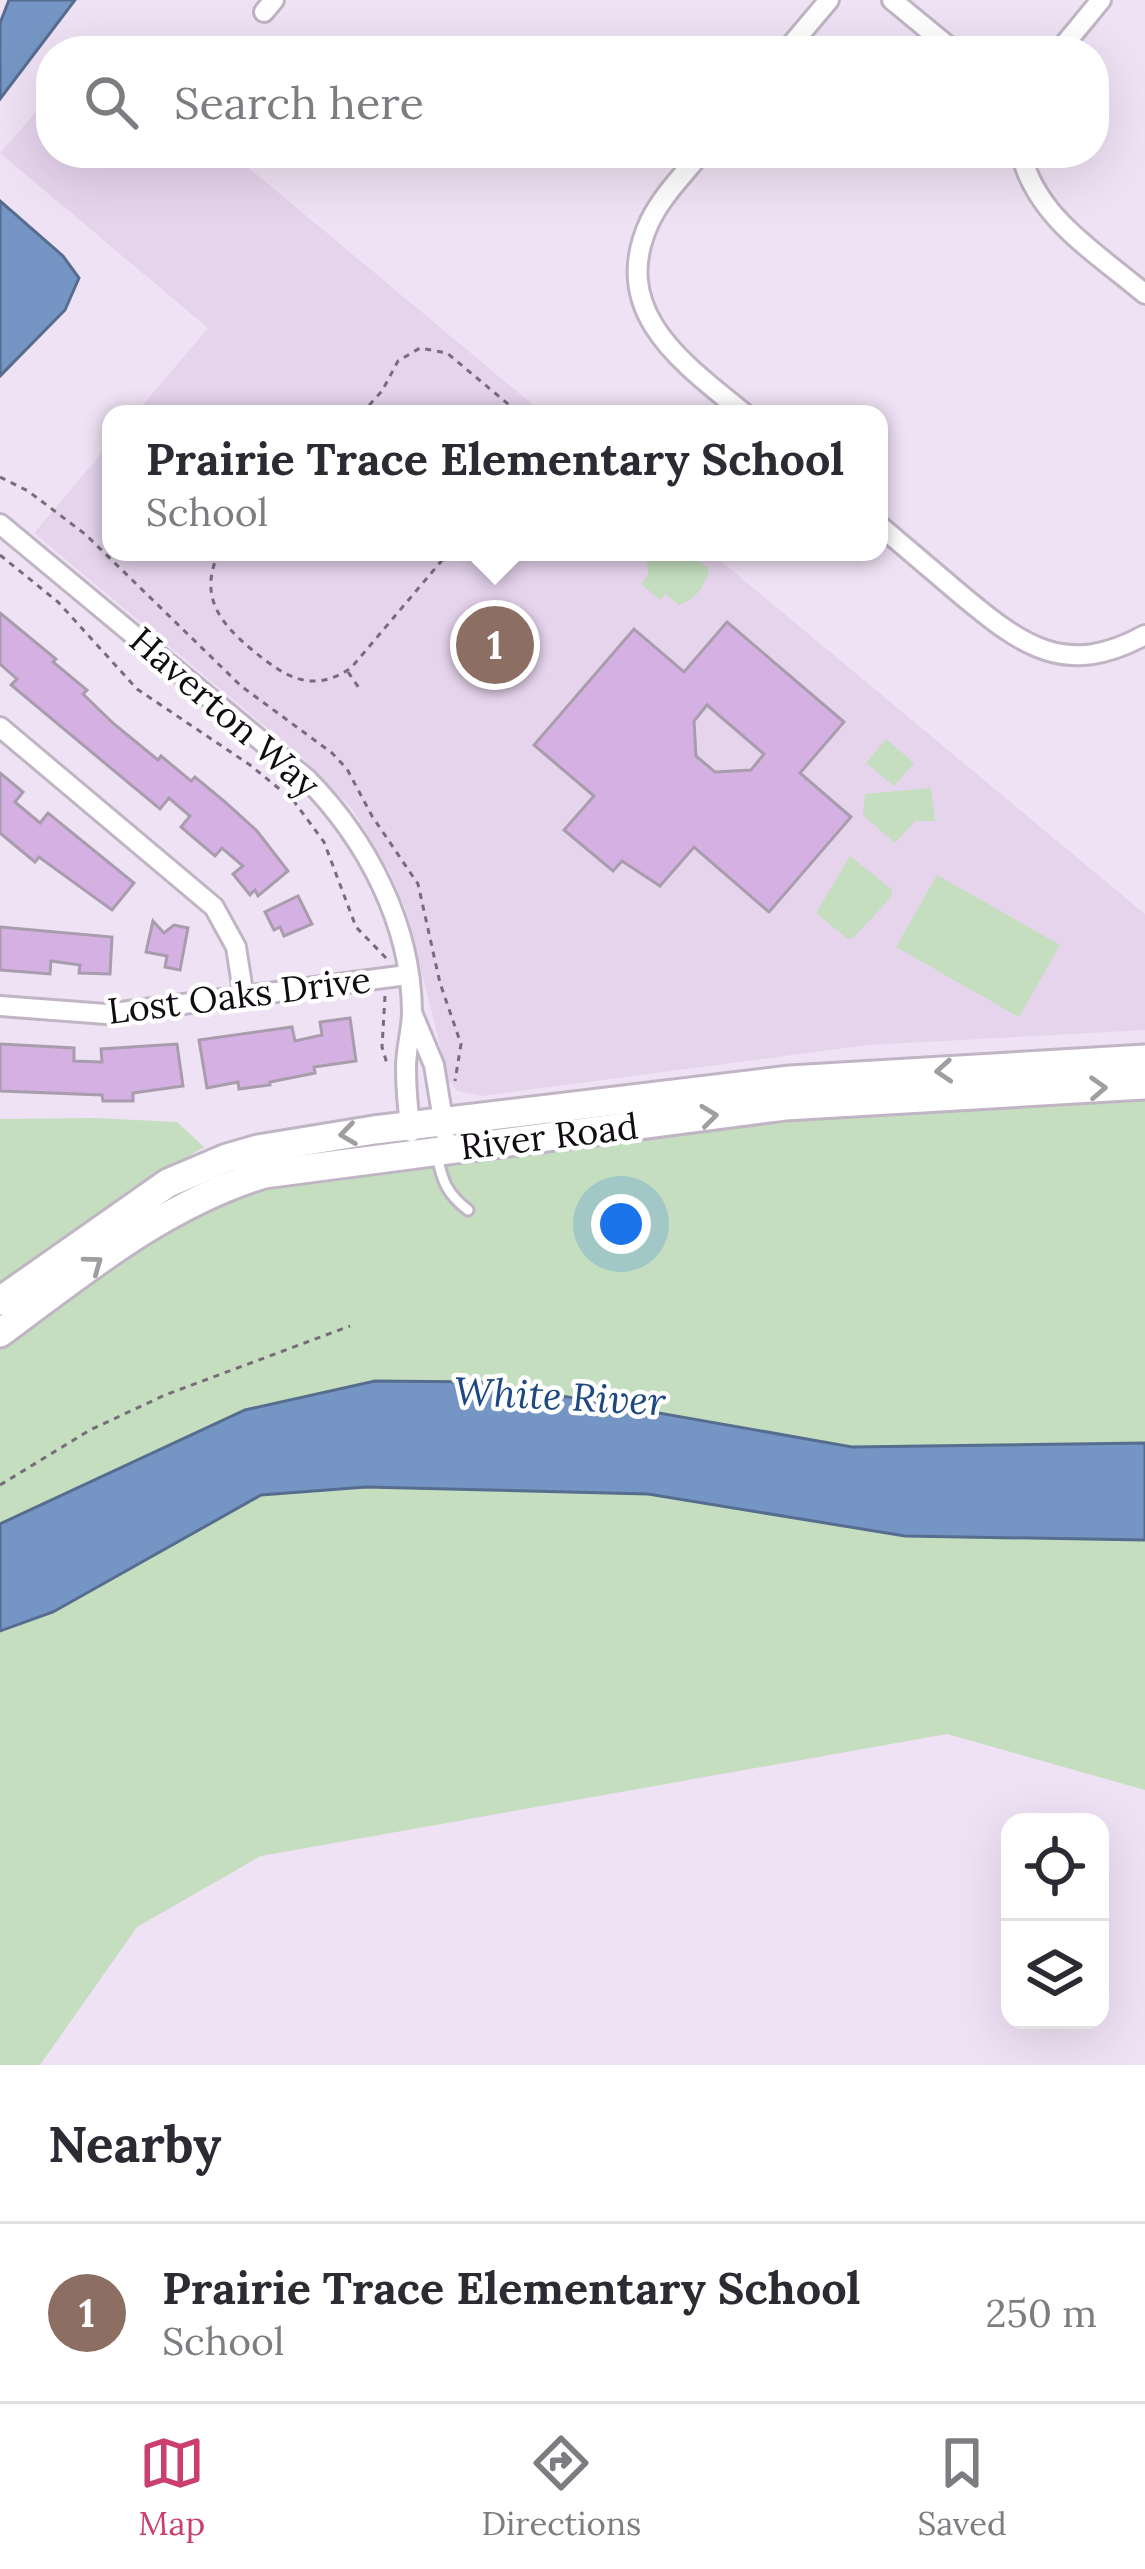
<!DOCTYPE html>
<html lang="en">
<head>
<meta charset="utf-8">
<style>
  :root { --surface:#fff; --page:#f2f2f3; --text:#2b2b33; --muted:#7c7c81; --line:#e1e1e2; --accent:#cb3f70 }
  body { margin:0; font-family:Lora,serif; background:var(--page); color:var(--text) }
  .controls { position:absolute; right:36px; bottom:36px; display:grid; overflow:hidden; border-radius:24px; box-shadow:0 12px 48px #0002 }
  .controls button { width:108px; height:108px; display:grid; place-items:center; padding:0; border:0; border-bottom:3px solid var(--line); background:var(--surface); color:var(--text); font:60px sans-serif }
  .you { position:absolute; left:621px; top:1224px; width:42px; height:42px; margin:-30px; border:9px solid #fff; border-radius:50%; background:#1a73e8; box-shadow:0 0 0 18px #1a73e833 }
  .badge { display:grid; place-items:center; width:78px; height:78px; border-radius:50%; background:var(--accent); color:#fff; font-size:39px; font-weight:700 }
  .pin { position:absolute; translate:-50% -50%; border:6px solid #fff; box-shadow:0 3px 12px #0006 }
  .popup { position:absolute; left:102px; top:405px; width:786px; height:156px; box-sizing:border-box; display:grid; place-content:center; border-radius:24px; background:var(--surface); filter:drop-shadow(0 3px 9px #0005); font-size:39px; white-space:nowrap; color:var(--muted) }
  .popup b { font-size:45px; color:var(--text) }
  .popup::after { content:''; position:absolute; left:50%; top:100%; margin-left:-24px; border:24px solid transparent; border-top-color:var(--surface) }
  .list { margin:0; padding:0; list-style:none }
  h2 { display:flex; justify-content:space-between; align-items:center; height:156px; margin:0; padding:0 48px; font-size:51px }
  h2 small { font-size:39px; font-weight:400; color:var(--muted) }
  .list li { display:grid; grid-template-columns:78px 1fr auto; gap:36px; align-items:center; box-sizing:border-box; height:180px; padding:0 48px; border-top:3px solid var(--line) }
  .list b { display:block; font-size:45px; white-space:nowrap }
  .list p { margin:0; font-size:39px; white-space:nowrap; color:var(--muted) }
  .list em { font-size:39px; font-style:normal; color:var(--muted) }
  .icon { flex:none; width:66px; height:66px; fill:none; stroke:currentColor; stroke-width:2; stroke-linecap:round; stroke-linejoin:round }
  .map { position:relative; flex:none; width:1145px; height:2065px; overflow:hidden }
  .search { position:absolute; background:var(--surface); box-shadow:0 12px 48px #0002; left:36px; right:36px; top:36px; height:132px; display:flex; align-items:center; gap:30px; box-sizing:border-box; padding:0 42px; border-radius:48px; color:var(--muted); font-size:45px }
  .sheet { height:336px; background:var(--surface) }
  nav { display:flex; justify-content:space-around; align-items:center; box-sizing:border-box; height:168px; border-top:3px solid var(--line); background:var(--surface); font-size:33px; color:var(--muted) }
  nav a { display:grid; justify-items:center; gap:6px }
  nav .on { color:var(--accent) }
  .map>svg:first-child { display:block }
  .built { fill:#e6d4ed }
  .green { fill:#c4debf }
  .water { fill:#7596c4; stroke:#576d8f; stroke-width:3 }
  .building { fill:#d4b1e2; stroke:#a89cad; stroke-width:3; fill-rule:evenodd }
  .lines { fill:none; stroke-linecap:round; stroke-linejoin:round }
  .service-casing { stroke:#c0b4c5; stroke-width:15 }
  .minor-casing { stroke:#c0b4c5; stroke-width:24 }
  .secondary-casing { stroke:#c0b4c5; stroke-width:33 }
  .path { stroke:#766d79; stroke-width:3; stroke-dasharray:6 6; stroke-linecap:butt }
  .service { stroke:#fff; stroke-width:9 }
  .minor { stroke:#fff; stroke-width:18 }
  .secondary { stroke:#fff; stroke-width:27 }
  .oneway { stroke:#a09ea0 }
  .labels { text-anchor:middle; stroke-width:9; stroke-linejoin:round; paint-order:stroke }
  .street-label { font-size:36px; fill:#110c12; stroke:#fff }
  .water-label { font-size:39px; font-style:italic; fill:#1d4882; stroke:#fff }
</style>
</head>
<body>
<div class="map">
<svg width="1145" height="2065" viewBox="0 0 1145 2065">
  <rect width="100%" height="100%" fill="#f0e2f5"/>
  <g class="built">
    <polygon points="51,95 51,153 231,153 544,414 135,414 208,328 0,153"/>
    <polygon points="111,442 111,552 710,552 1145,914 1145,1030 868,1045 482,1096 457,1091 449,1081 406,910 390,872 353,810 303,758 34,533"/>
  </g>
  <g class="green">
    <path d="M638,552H688L709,569C706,586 695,600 679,605L665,594L660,600L641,584L648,575L647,560Z"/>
    <polygon points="886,739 914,763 894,786 866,763"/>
    <polygon points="931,788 935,821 915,821 895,843 863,815 865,794"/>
    <polygon points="850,856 891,889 892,896 854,937 848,939 816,913"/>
    <polygon points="937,875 1060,945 1019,1017 896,947"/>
    <polygon points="1145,1083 1145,1444 994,1449 852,1447 483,1382 375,1381 245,1410 0,1524 0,1341 176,1209 368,1158"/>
    <polygon points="95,1118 177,1122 204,1147 127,1194 0,1282 0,1119"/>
    <polygon points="366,1487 648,1494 905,1536 1145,1540 1145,1790 947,1734 261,1856 137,1927 40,2065 0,2065 0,1631 53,1612 261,1495"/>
  </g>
  <g class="water">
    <polygon points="9,0 75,0 0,99 0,23"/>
    <polygon points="0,201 63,256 79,278 65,310 0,376"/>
    <polygon points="375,1381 483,1382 852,1447 1145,1443 1145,1540 905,1536 648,1494 366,1487 261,1495 53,1612 0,1631 0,1524 245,1410"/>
  </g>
  <g class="building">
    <polygon points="0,613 56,659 53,662 87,690 83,694 114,724 158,760 161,756 191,781 195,777 225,802 257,831 288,871 258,896 255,890 250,895 233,874 243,866 222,848 215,856 181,827 190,816 169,798 160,809 11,685 17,679 0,664"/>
    <path d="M727,622L844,722L800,773L851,817L769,912L694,847L660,886L622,861L613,871L564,830L594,796L534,745L634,629L684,672ZM707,705L764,754L751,770L715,772L696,756L694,721Z"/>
    <polygon points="0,773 23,792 15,802 40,823 48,813 134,883 112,910 39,857 35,862 0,833"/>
    <polygon points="298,896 312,924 284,936 280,927 274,930 265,912"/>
    <polygon points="153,921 164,933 174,925 188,928 180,970 165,967 167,956 146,952"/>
    <polygon points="0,927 112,937 110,974 79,973 80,965 51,961 50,974 0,970"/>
    <polygon points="350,1018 356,1061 314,1067 315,1073 270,1082 270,1085 239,1089 238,1082 207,1088 199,1040 292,1027 295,1041 322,1035 320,1022"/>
    <polygon points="0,1044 74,1048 74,1061 102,1062 101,1049 177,1044 183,1086 133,1093 133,1101 103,1101 102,1095 0,1091"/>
  </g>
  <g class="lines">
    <defs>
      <path id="service" d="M437,1155C442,1181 447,1194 468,1210"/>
      <g id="minor">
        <polyline points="892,0 954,51"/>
        <polyline points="264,12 274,0"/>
        <polyline points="786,51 829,0"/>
        <polyline points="1059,51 1101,0"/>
        <path d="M701,153C684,174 662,196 650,221C607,312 684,364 745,414"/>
        <path d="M1021,153C1036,218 1097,253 1145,294"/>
        <path d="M0,524L307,779C367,840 411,924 412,1011C412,1030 406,1048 406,1067C406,1089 408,1111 411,1132"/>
        <path d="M879,525C906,548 932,570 959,593C1021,645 1065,679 1145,635"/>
        <polyline points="0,727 214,907 236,947 244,998"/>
        <polyline points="0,1006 106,1014 407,975"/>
        <polyline points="413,1015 434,1065 445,1132"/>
      </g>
      <g id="secondary">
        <polyline points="0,1301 168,1183 227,1158 258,1149 374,1130 790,1080 1145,1059"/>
        <path d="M0,1333C84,1271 163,1205 264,1174L785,1106L1145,1085"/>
      </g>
    </defs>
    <use href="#service" class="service-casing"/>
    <use href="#minor" class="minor-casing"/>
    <use href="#secondary" class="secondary-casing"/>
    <g class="path">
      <polyline points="361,414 382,391 398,361 420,348 447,353 520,414"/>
      <polyline points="0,477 28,491 85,534 241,686 332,753 347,769 372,816 418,884 440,983 461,1044 455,1081"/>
      <path d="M219,552C199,595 218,621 251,649C284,676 311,695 351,668L449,552"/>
      <polyline points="0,555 58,602 137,689 250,765 293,800 324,842 356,927 387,959"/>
      <polyline points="348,672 359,688"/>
      <polyline points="385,996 382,1047 388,1067"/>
      <polyline points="0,1485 90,1430 165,1395 350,1326"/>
    </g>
    <use href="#service" class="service"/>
    <use href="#minor" class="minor"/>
    <use href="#secondary" class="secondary"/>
  </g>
  <defs><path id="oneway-chevron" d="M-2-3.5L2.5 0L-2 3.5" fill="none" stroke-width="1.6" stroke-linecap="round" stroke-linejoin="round" transform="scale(3)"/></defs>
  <g class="oneway">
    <use href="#oneway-chevron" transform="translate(944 1071) rotate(176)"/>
    <use href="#oneway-chevron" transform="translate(1098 1088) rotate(-3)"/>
    <use href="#oneway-chevron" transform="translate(709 1116) rotate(-7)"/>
    <use href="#oneway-chevron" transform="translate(348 1134) rotate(172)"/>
    <use href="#oneway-chevron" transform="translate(94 1264) rotate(-36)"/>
  </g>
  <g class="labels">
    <g class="street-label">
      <text transform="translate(225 712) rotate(41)" y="13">Haverton Way</text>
      <text transform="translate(239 995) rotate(-7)" y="13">Lost Oaks Drive</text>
      <text transform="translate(549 1136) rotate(-7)" y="13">River Road</text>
    </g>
    <g class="water-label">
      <text transform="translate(560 1396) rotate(3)" y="14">White River</text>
    </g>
  </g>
</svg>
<div class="controls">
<button><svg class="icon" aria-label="locate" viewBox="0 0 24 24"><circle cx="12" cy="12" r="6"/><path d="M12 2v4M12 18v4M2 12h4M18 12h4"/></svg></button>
<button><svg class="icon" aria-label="layers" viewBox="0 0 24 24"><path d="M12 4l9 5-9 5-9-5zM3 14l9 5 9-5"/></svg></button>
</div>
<div class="you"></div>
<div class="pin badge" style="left:495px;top:645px;background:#8d6e63">1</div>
<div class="popup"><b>Prairie Trace Elementary School</b>School</div>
<div class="search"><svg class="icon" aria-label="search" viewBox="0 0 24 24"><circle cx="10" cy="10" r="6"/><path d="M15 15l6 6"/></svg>Search here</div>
</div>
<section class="sheet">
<h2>Nearby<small></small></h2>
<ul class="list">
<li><span class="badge" style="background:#8d6e63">1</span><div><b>Prairie Trace Elementary School</b><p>School</p></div><em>250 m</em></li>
</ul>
</section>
<nav>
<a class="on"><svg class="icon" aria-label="map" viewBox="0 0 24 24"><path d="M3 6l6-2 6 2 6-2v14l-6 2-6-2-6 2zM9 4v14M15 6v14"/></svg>Map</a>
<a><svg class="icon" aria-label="directions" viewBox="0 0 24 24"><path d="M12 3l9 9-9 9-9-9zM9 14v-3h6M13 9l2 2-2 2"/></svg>Directions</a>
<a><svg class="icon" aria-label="saved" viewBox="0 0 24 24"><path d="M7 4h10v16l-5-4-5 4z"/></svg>Saved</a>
</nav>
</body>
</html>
